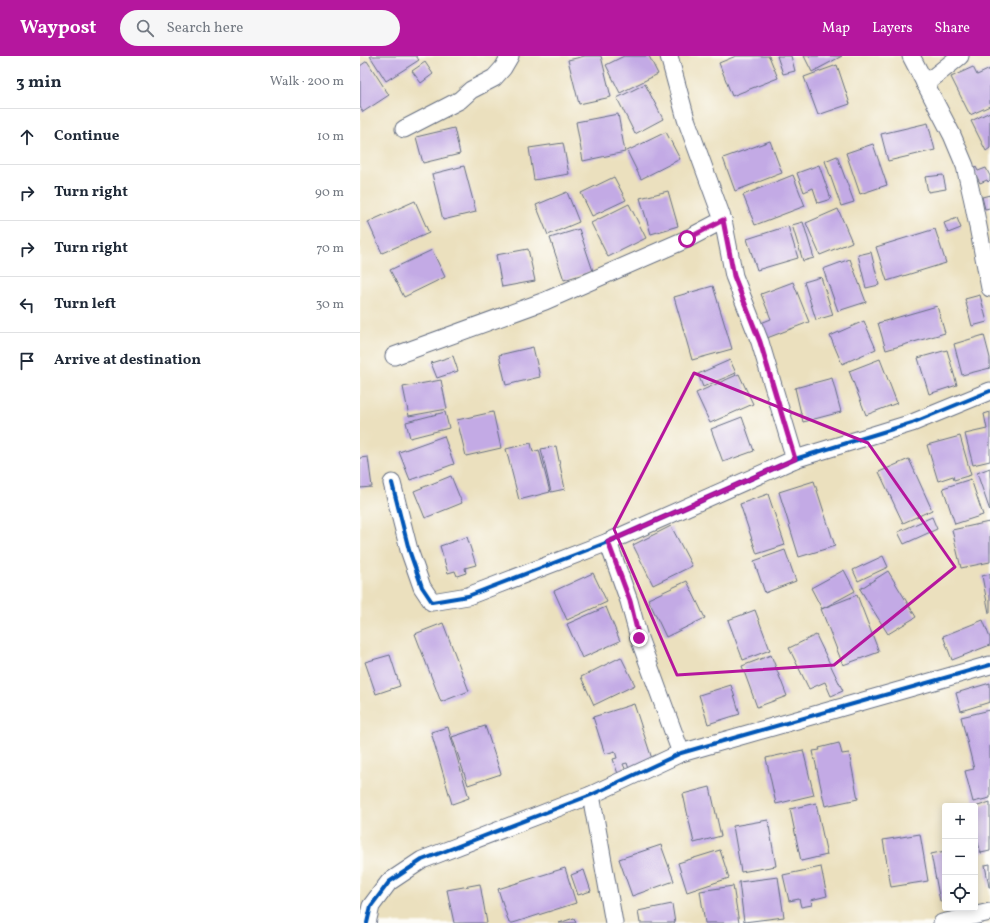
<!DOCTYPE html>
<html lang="en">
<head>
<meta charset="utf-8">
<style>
  :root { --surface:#fff; --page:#f6f6f7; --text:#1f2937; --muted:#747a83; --line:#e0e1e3; --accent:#b5179e }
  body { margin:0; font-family:Vollkorn,serif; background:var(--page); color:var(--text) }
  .controls { position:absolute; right:12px; bottom:12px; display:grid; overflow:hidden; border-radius:4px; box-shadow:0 2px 10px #0003 }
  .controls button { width:36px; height:36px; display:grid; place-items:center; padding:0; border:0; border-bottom:1px solid var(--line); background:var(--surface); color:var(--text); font:20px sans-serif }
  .stop { position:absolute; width:12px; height:12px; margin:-9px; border:3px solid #b5179e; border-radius:50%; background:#fff }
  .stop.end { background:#b5179e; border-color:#fff; box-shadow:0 1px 4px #0008 }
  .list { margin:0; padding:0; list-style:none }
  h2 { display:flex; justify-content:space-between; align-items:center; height:52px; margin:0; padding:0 16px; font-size:17px }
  h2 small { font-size:13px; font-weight:400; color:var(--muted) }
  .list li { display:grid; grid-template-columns:26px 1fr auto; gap:12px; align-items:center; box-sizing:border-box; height:56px; padding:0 16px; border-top:1px solid var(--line) }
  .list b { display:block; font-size:15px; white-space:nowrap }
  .list em { font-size:13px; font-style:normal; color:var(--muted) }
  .icon { flex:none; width:22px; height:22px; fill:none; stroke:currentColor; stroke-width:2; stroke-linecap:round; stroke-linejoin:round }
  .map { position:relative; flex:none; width:630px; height:867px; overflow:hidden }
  header { display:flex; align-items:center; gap:24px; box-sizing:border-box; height:56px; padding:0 20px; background:var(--accent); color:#fff }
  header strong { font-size:19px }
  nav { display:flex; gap:22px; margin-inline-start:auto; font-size:14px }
  .search { width:280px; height:36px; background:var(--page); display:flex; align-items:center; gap:10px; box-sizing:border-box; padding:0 14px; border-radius:22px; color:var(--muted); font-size:15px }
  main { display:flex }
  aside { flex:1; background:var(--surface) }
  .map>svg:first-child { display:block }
  .building { fill:#c3aae5 }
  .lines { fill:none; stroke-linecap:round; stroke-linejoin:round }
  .street-casing { stroke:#646d80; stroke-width:19 }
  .street { stroke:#fff; stroke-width:17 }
  .cycleway-casing { stroke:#fdfcf7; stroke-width:6 }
  .cycleway { stroke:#0057b8; stroke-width:4 }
  .route { stroke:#b5179e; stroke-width:5 }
  .marked { fill:none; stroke:#b5179e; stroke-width:3; stroke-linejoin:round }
</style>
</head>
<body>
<header>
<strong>Waypost</strong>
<div class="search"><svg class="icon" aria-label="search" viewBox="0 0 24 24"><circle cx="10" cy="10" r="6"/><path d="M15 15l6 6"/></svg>Search here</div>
<nav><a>Map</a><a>Layers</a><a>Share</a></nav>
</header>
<main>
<aside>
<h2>3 min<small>Walk · 200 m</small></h2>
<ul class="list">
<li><svg class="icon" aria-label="ahead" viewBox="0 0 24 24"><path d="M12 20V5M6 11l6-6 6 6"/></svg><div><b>Continue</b></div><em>10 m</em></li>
<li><svg class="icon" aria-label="right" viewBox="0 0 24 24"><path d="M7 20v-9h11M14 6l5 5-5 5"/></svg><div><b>Turn right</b></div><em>90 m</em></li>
<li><svg class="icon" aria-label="right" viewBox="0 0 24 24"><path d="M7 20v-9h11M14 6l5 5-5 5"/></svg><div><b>Turn right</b></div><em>70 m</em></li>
<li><svg class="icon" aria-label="left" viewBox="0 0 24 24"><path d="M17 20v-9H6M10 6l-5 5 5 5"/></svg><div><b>Turn left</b></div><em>30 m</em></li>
<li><svg class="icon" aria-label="arrive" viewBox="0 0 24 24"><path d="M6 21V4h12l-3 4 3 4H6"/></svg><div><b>Arrive at destination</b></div></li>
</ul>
</aside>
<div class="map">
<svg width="630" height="867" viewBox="0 0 630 867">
  <rect width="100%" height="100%" fill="#fdfcf7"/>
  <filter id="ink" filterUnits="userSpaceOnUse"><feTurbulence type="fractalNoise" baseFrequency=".025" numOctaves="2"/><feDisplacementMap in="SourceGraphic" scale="8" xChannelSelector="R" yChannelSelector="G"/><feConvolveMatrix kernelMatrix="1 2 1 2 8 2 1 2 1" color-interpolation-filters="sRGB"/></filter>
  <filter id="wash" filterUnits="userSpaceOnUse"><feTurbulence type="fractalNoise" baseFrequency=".012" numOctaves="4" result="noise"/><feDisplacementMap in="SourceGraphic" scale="16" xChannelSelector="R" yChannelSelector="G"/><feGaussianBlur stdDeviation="0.9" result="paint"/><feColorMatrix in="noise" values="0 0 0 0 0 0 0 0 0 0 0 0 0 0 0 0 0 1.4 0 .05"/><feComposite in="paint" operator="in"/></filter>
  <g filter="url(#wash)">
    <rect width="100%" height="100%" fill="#ebe0be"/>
    <g id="blocks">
      <g class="building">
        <polygon points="10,0 56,0 59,4 26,25"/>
        <polygon points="225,0 241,0 251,41 219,48 208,4"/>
        <polygon points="264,0 289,0 298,18 260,37 246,9"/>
        <polygon points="376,0 409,0 418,22 372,40 359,7"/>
        <polygon points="417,0 431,0 435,15 423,18"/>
        <polygon points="444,0 482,0 452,16"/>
        <polygon points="7,5 29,39 3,56 0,51 0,10"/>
        <polygon points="65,6 73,18 61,27 52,15"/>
        <polygon points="477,9 490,48 458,59 444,21"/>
        <polygon points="613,11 617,19 630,13 630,50 610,59 591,21"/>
        <polygon points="285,28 303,63 275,78 257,42"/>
        <polygon points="630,56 630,92 626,95 611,65"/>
        <polygon points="258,58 265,96 223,105 216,66"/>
        <polygon points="568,67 575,94 528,105 521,78"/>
        <polygon points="94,72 100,98 63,107 56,81"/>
        <polygon points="306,76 320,103 281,123 267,95"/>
        <polygon points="410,85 422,117 375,135 363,102"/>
        <polygon points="203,87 209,118 174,124 169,92"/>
        <polygon points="513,88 527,129 500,138 486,97"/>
        <polygon points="477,100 494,146 481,150 465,105"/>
        <polygon points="459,109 471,143 458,147 453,132 444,136 437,117"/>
        <polygon points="104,110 116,156 83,164 72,118"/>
        <polygon points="616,111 618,115 626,112 630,120 630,124 628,126 627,124 620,127 613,113"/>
        <polygon points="433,119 445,150 395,169 383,139"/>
        <polygon points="583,119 586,133 568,136 565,121"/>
        <polygon points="254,121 266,144 232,160 221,137"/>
        <polygon points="308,135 318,170 291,178 280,142"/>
        <polygon points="207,136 219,166 188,179 176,149"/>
        <polygon points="630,139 630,152 625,153 622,141"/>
        <polygon points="55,145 69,177 22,197 8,166"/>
        <polygon points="269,148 286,182 248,201 231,167"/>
        <polygon points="478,153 492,186 460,199 446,167"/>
        <polygon points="597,162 601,172 588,177 584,167"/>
        <polygon points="443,166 454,202 443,205 432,169"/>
        <polygon points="428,170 438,202 397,214 387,183"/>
        <polygon points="219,173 233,215 204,224 190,182"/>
        <polygon points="575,173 586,207 527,225 516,191"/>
        <polygon points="168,193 175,225 142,231 136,199"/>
        <polygon points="72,194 85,221 44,241 30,214"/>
        <polygon points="511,196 519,229 506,232 498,199"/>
        <polygon points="490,203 506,246 478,255 463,213"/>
        <polygon points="461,221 473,259 456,264 444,226"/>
        <polygon points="433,226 449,266 407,282 401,267 411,263 401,238"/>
        <polygon points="353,230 372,293 332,304 314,241"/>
        <polygon points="620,239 627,266 612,270 605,243"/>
        <polygon points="577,250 585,277 526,294 518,267"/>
        <polygon points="504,265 516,293 482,308 470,280"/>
        <polygon points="624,279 630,302 630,312 602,319 594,288"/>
        <polygon points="173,291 180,321 146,329 139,299"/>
        <polygon points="587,294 597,329 569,338 558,302"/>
        <polygon points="93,300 98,315 77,322 71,307"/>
        <polygon points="520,303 537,347 506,359 489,315"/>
        <polygon points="370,304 376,317 343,331 338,318"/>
        <polygon points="379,318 393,348 350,367 336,337"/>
        <polygon points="472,322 481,356 443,366 435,332"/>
        <polygon points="81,324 87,353 49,360 43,331"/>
        <polygon points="85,356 89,372 50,382 46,366"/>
        <polygon points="133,356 141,392 106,400 97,364"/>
        <polygon points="630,356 630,405 613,409 605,378 627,373 624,358"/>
        <polygon points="382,361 394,395 363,406 351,373"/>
        <polygon points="84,380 94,408 50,424 39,396"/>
        <polygon points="600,380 611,419 594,424 593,420 578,425 567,389"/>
        <polygon points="171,387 173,396 179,394 190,436 159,444 146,393"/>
        <polygon points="196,390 205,433 191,436 181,393"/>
        <polygon points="8,401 12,431 0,432 0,402"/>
        <polygon points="549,403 572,454 543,467 519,416"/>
        <polygon points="630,412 630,455 617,417"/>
        <polygon points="91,420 102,447 65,462 54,435"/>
        <polygon points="611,423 623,459 595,468 583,432"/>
        <polygon points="454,425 475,490 439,501 419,436"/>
        <polygon points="408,438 425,489 397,498 380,448"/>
        <polygon points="572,461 577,473 544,488 538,476"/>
        <polygon points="629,466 630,471 630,506 601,512 592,474"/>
        <polygon points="311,470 332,510 293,529 273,489"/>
        <polygon points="107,481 116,509 105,512 106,517 97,520 95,515 88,517 80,490"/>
        <polygon points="425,494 436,525 405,537 394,505"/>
        <polygon points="523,500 528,511 498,525 493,514"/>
        <polygon points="484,514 495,535 462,553 451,532"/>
        <polygon points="528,515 556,561 528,578 500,533"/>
        <polygon points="233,517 247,546 207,564 194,535"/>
        <polygon points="630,518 630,557 629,557 622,520"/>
        <polygon points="327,525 345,562 306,581 288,543"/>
        <polygon points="497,539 519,596 483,609 461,553"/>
        <polygon points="246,551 260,585 222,602 207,568"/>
        <polygon points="395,554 410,594 383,604 368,564"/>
        <polygon points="623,564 630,582 630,589 592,604 583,580"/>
        <polygon points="83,567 109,635 81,646 55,578"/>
        <polygon points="456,579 483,635 471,640 465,626 449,633 429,592"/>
        <polygon points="30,599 40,630 16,638 5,606"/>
        <polygon points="411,599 427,640 397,651 382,610"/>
        <polygon points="261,601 275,629 234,649 221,621"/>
        <polygon points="630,627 630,646 601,655 596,637"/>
        <polygon points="371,629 380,658 348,668 339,639"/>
        <polygon points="274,648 293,706 269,713 267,707 263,708 266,715 258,718 253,703 257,702 255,695 245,698 233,661"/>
        <polygon points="630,654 630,742 613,746 605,715 614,713 601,661"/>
        <polygon points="125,670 141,718 108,729 92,681"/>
        <polygon points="88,671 109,742 92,748 71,676"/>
        <polygon points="479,687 482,698 489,697 498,743 465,750 453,695 460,694 459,692"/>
        <polygon points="443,694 454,739 416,748 406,702"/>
        <polygon points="350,731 361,780 334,787 323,738"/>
        <polygon points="630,746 630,795 621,797 615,777 615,751"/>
        <polygon points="456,747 467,799 441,805 430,753"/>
        <polygon points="408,764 416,810 381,816 373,770"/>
        <polygon points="560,778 568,825 531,831 523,784"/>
        <polygon points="301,789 314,825 272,840 259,803"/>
        <polygon points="360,794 369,822 327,836 318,807"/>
        <polygon points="585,795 585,844 580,845 571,798"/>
        <polygon points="630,808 630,831 629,831 625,809"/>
        <polygon points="461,811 467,840 451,844 452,849 441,851 439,843 429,845 423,819"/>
        <polygon points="205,812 216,847 153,867 149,867 138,833"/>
        <polygon points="224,814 231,835 218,839 211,819"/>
        <polygon points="418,821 424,861 384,866 379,826"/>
        <polygon points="120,828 127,867 94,867 87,834"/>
        <polygon points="373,830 379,867 345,867 340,835"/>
        <polygon points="312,848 315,867 280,867 278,855"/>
        <polygon points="214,862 216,867 199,867"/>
      </g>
    </g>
  </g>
  <g filter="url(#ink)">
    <use href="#blocks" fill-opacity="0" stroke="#646d80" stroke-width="1"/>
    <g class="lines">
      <defs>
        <g id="street">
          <polyline points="309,0 326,63 363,164 374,220 400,286 435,403"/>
          <polyline points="551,0 592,79 605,110 613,145 630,232"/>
          <polyline points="565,28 600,0"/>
          <polyline points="44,73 100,44 111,34 134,22 143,12 150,0"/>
          <polyline points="34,300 185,245 327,183 363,164"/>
          <polyline points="32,427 49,494 62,531 72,546 108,540 248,486 435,403 552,367 630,335"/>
          <polyline points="248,486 269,545 279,582 321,697"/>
          <polyline points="231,739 254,867"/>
          <polyline points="7,867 11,850 29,826 62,804 231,739 321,697 630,609"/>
          <polyline points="582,867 630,856"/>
        </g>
      </defs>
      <use href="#street" class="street-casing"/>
      <use href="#street" class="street"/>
      <defs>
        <g id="cycleway">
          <polyline points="32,427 49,494 62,531 72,546 108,540 248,486 435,403 552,367 630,335"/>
          <polyline points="7,867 11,850 29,826 62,804 231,739 321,697 630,609"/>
        </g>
      </defs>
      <use href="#cycleway" class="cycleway-casing"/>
      <use href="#cycleway" class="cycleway"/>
    </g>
  </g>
  <g class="lines" filter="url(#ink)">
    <polyline class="route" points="279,582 270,545 248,486 435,403 400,286 374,220 363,164 327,183"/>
  </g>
  <path class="marked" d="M334,317L508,387L595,511L474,609L317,619L254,473Z"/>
</svg>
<div class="controls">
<button>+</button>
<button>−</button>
<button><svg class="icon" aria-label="locate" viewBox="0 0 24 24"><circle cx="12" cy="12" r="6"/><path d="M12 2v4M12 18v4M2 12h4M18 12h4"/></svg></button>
</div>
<div class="stop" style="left:327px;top:183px"></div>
<div class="stop end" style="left:279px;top:582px"></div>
</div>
</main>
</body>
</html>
